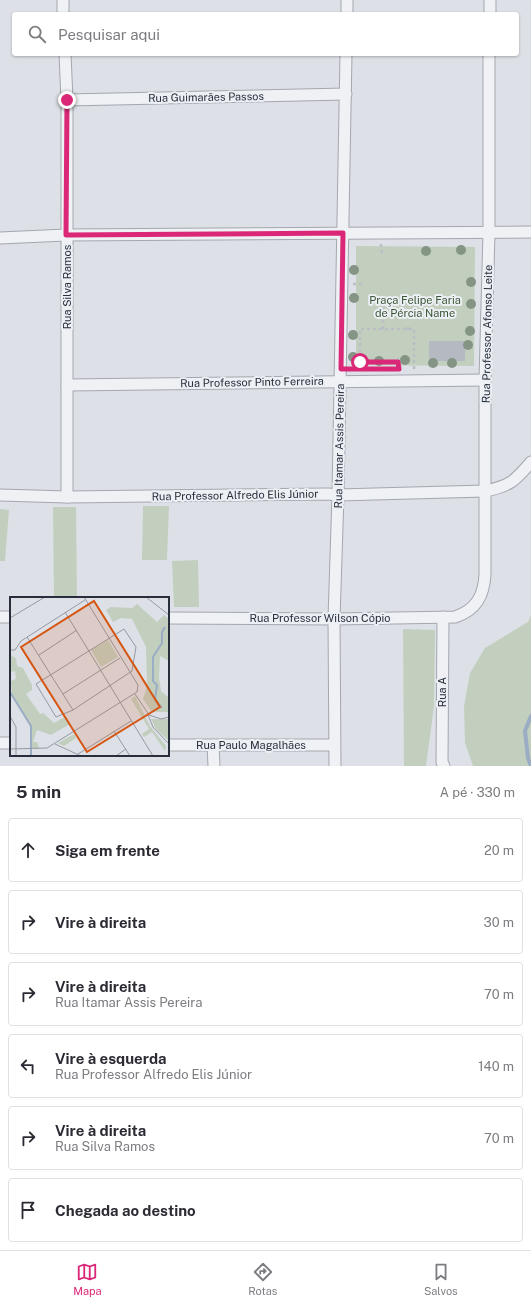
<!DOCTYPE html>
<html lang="pt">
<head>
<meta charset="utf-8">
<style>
  :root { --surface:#fff; --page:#f7f7f7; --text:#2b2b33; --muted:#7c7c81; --line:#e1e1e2; --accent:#db2777 }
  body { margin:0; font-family:"Public Sans",sans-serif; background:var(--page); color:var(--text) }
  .stop { position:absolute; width:12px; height:12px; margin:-9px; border:3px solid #db2777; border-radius:50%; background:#fff }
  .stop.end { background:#db2777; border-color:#fff; box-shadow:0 1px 4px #0008 }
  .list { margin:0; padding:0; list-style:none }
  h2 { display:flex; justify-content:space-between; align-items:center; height:52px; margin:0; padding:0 16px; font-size:17px }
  h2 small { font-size:13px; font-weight:400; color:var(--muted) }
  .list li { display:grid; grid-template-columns:26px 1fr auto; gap:12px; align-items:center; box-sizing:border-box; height:64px; margin:0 8px 8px; padding:0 8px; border:1px solid var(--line); border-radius:4px }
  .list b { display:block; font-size:15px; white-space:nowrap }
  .list p { margin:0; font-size:13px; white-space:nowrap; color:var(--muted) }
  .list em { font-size:13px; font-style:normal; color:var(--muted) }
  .icon { flex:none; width:22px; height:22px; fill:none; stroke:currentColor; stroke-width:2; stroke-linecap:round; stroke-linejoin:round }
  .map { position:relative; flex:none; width:531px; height:766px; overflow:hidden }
  .search { position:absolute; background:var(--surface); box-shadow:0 1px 3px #0004; left:12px; right:12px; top:12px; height:44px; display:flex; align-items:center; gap:10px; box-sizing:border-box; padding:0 14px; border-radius:4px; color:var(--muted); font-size:15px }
  .sheet { height:484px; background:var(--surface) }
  nav { display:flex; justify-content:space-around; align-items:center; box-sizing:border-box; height:56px; border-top:1px solid var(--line); background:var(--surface); font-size:11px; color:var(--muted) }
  nav a { display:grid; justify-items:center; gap:2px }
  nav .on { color:var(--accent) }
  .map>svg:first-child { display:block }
  .green { fill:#c2cfbf }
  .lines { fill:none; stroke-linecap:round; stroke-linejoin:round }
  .stream { stroke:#9aadc4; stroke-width:4 }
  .building { fill:#b5b9c2 }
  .minor-casing { stroke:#a3a7af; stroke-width:13 }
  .path { stroke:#bbbec4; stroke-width:2.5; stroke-dasharray:3 3; stroke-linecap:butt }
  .minor { stroke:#eff1f4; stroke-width:11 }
  .tree { fill:#849485 }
  .route { stroke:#db2777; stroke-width:5 }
  .labels { text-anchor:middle; stroke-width:4; stroke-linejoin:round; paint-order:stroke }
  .street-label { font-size:11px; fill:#282e3b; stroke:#eceff4 }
  .park-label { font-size:11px; fill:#3b5636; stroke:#eceff4 }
  .inset-river { fill:none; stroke:#9aadc4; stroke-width:2 }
  .inset-road { fill:none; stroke:#9599a2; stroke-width:1 }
  .view { fill:#d55511; fill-opacity:0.15; stroke:#d55511; stroke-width:2 }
  .inset-edge { fill:none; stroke:#282e3b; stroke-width:2 }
</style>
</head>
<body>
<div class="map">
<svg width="531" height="766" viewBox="0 0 531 766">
  <rect width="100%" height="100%" fill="#dde0e6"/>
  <g class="green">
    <polygon points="356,246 475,247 474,366 356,365"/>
    <polygon points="143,506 169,506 167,560 142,560"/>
    <polygon points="53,507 76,507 77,598 54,598"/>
    <polygon points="0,509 9,510 5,561 0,561"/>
    <polygon points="198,560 199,607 174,607 172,561"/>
    <polygon points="531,615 531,766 473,766 465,743 464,706 470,673 485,648 528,622"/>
    <polygon points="403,629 435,630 434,706 426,766 404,766"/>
  </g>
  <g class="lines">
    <polyline class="stream" points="531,716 525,731 528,758 531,766"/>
  </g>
  <rect class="building" x="429" y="341" width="36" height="20"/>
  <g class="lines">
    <defs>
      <g id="minor">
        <polyline points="63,0 63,14"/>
        <polyline points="347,14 347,0"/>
        <polyline points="490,14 490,0"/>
        <polyline points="65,54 67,100 67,497"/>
        <polyline points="67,100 346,94"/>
        <polyline points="0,238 66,235 531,232"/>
        <polyline points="67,385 485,380"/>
        <path d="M0,495L67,497L328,494L338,495L485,491C510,486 515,481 531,462"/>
        <polyline points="0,617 11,617"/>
        <polyline points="443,617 442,762 444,766"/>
        <path d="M168,618L334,619L455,617C476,610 484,596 485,574V380L489,232V54"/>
        <polyline points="0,743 11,743"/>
        <polyline points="168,745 334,745"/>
        <polyline points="213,745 214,766"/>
        <polyline points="335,766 334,619 338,495 346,54"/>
      </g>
    </defs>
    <use href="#minor" class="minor-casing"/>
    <g class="path">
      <polyline points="381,244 382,254"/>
      <polyline points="353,284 362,284"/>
      <polyline points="383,308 383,330"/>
      <polyline points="408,330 408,324"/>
      <polyline points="398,358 399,369"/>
      <polyline points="398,362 360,362 360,329 414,329 414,369"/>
    </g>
    <use href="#minor" class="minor"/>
  </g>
  <g class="tree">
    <circle cx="461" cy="250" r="5"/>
    <circle cx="426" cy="251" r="5"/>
    <circle cx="354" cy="270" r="5"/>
    <circle cx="471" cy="282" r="5"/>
    <circle cx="354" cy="298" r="5"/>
    <circle cx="471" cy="304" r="5"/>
    <circle cx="470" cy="331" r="5"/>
    <circle cx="353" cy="335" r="5"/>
    <circle cx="468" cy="345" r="5"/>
    <circle cx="353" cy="357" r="5"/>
    <circle cx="405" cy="360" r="5"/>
    <circle cx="379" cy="361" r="5"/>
    <circle cx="433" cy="363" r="5"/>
    <circle cx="452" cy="363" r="5"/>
  </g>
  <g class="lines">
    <polyline class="route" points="67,100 66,235 343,233 341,369 399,369 398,362 360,362"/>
  </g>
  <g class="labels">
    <g class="street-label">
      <text transform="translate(206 97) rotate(-1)" y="4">Rua Guimarães Passos</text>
      <text transform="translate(67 287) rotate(-90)" y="4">Rua Silva Ramos</text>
      <text transform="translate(487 334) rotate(-89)" y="4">Rua Professor Afonso Leite</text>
      <text transform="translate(252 382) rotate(-1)" y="4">Rua Professor Pinto Ferreira</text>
      <text transform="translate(339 446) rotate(-89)" y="4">Rua Itamar Assis Pereira</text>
      <text transform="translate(235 495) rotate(-1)" y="4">Rua Professor Alfredo Elis Júnior</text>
      <text x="320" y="622">Rua Professor Wilson Cópio</text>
      <text transform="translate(442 692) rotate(-90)" y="4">Rua A</text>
      <text x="251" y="749">Rua Paulo Magalhães</text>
    </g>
    <g class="park-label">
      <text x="415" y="304">Praça Felipe Faria<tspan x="415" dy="13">de Pércia Name</tspan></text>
    </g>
  </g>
  <g transform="translate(10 597)">
    <rect width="159" height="159" fill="#dde0e6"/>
    <path d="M127,7L147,25L154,18L159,22V64L150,59L149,80L151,94L159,101V115H142L133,102L137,90L136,50L122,22L111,21L103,25L96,13L101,10L122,11ZM98,43L108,60L91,70L81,53ZM0,58L6,61L7,69L13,71L22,88V93L16,97L30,117L33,116L44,126L56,119L60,127L41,138L27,133L23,145H27L29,151H22V131L2,99L1,84L6,82L5,74L0,75ZM125,99L140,129L156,149L155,154L142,135L134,140L132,137L139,132L121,102ZM141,122H159V144L146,132ZM64,137L66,141L54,149L48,146Z" fill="#c2cfbf"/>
    <path class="inset-river" d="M0,95L21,129V159M152,111L145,102L147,88L143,84V60L152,46V35L155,30"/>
    <path class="inset-road" d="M104,0H120M136,0L159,18M55,15L143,159M0,21L35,0M114,32L126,50L122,74L63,113L46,120L26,87ZM17,40L63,113M0,53H5L11,44L75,3M29,58L67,33M53,97L110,61M125,97L139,118L151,122L159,120M138,118L143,130L159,147M0,119L6,130V159M104,134L120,159M45,147L71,159M0,152L37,151L127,95L128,88L74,0M68,157L121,124M106,159L116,152"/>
    <path class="view" d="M84,4L150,110L77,155L11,50Z"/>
    <rect width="159" height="159" class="inset-edge"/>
  </g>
</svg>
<div class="stop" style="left:360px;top:362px"></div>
<div class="stop end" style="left:67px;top:100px"></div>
<div class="search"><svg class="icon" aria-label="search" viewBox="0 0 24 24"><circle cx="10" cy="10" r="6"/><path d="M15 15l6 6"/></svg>Pesquisar aqui</div>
</div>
<section class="sheet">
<h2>5 min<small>A pé · 330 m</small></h2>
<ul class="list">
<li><svg class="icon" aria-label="ahead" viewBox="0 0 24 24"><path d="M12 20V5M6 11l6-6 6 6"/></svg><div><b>Siga em frente</b></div><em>20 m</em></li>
<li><svg class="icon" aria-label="right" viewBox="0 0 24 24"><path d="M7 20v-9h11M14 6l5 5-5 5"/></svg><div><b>Vire à direita</b></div><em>30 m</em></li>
<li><svg class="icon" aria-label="right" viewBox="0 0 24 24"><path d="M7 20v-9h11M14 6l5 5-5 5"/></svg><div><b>Vire à direita</b><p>Rua Itamar Assis Pereira</p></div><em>70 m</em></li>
<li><svg class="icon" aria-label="left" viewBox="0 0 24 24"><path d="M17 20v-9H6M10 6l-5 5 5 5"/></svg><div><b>Vire à esquerda</b><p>Rua Professor Alfredo Elis Júnior</p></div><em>140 m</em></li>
<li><svg class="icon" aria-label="right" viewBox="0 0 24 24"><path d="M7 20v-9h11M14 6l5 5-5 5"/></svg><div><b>Vire à direita</b><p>Rua Silva Ramos</p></div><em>70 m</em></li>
<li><svg class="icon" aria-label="arrive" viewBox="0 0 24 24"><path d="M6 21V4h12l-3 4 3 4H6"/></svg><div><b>Chegada ao destino</b></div></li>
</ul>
</section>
<nav>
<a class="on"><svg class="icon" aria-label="map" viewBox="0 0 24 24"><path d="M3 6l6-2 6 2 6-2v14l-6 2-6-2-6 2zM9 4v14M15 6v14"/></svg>Mapa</a>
<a><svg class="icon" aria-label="directions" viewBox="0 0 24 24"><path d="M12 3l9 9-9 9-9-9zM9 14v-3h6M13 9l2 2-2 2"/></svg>Rotas</a>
<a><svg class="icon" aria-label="saved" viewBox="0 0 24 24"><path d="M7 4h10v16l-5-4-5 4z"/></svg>Salvos</a>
</nav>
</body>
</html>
